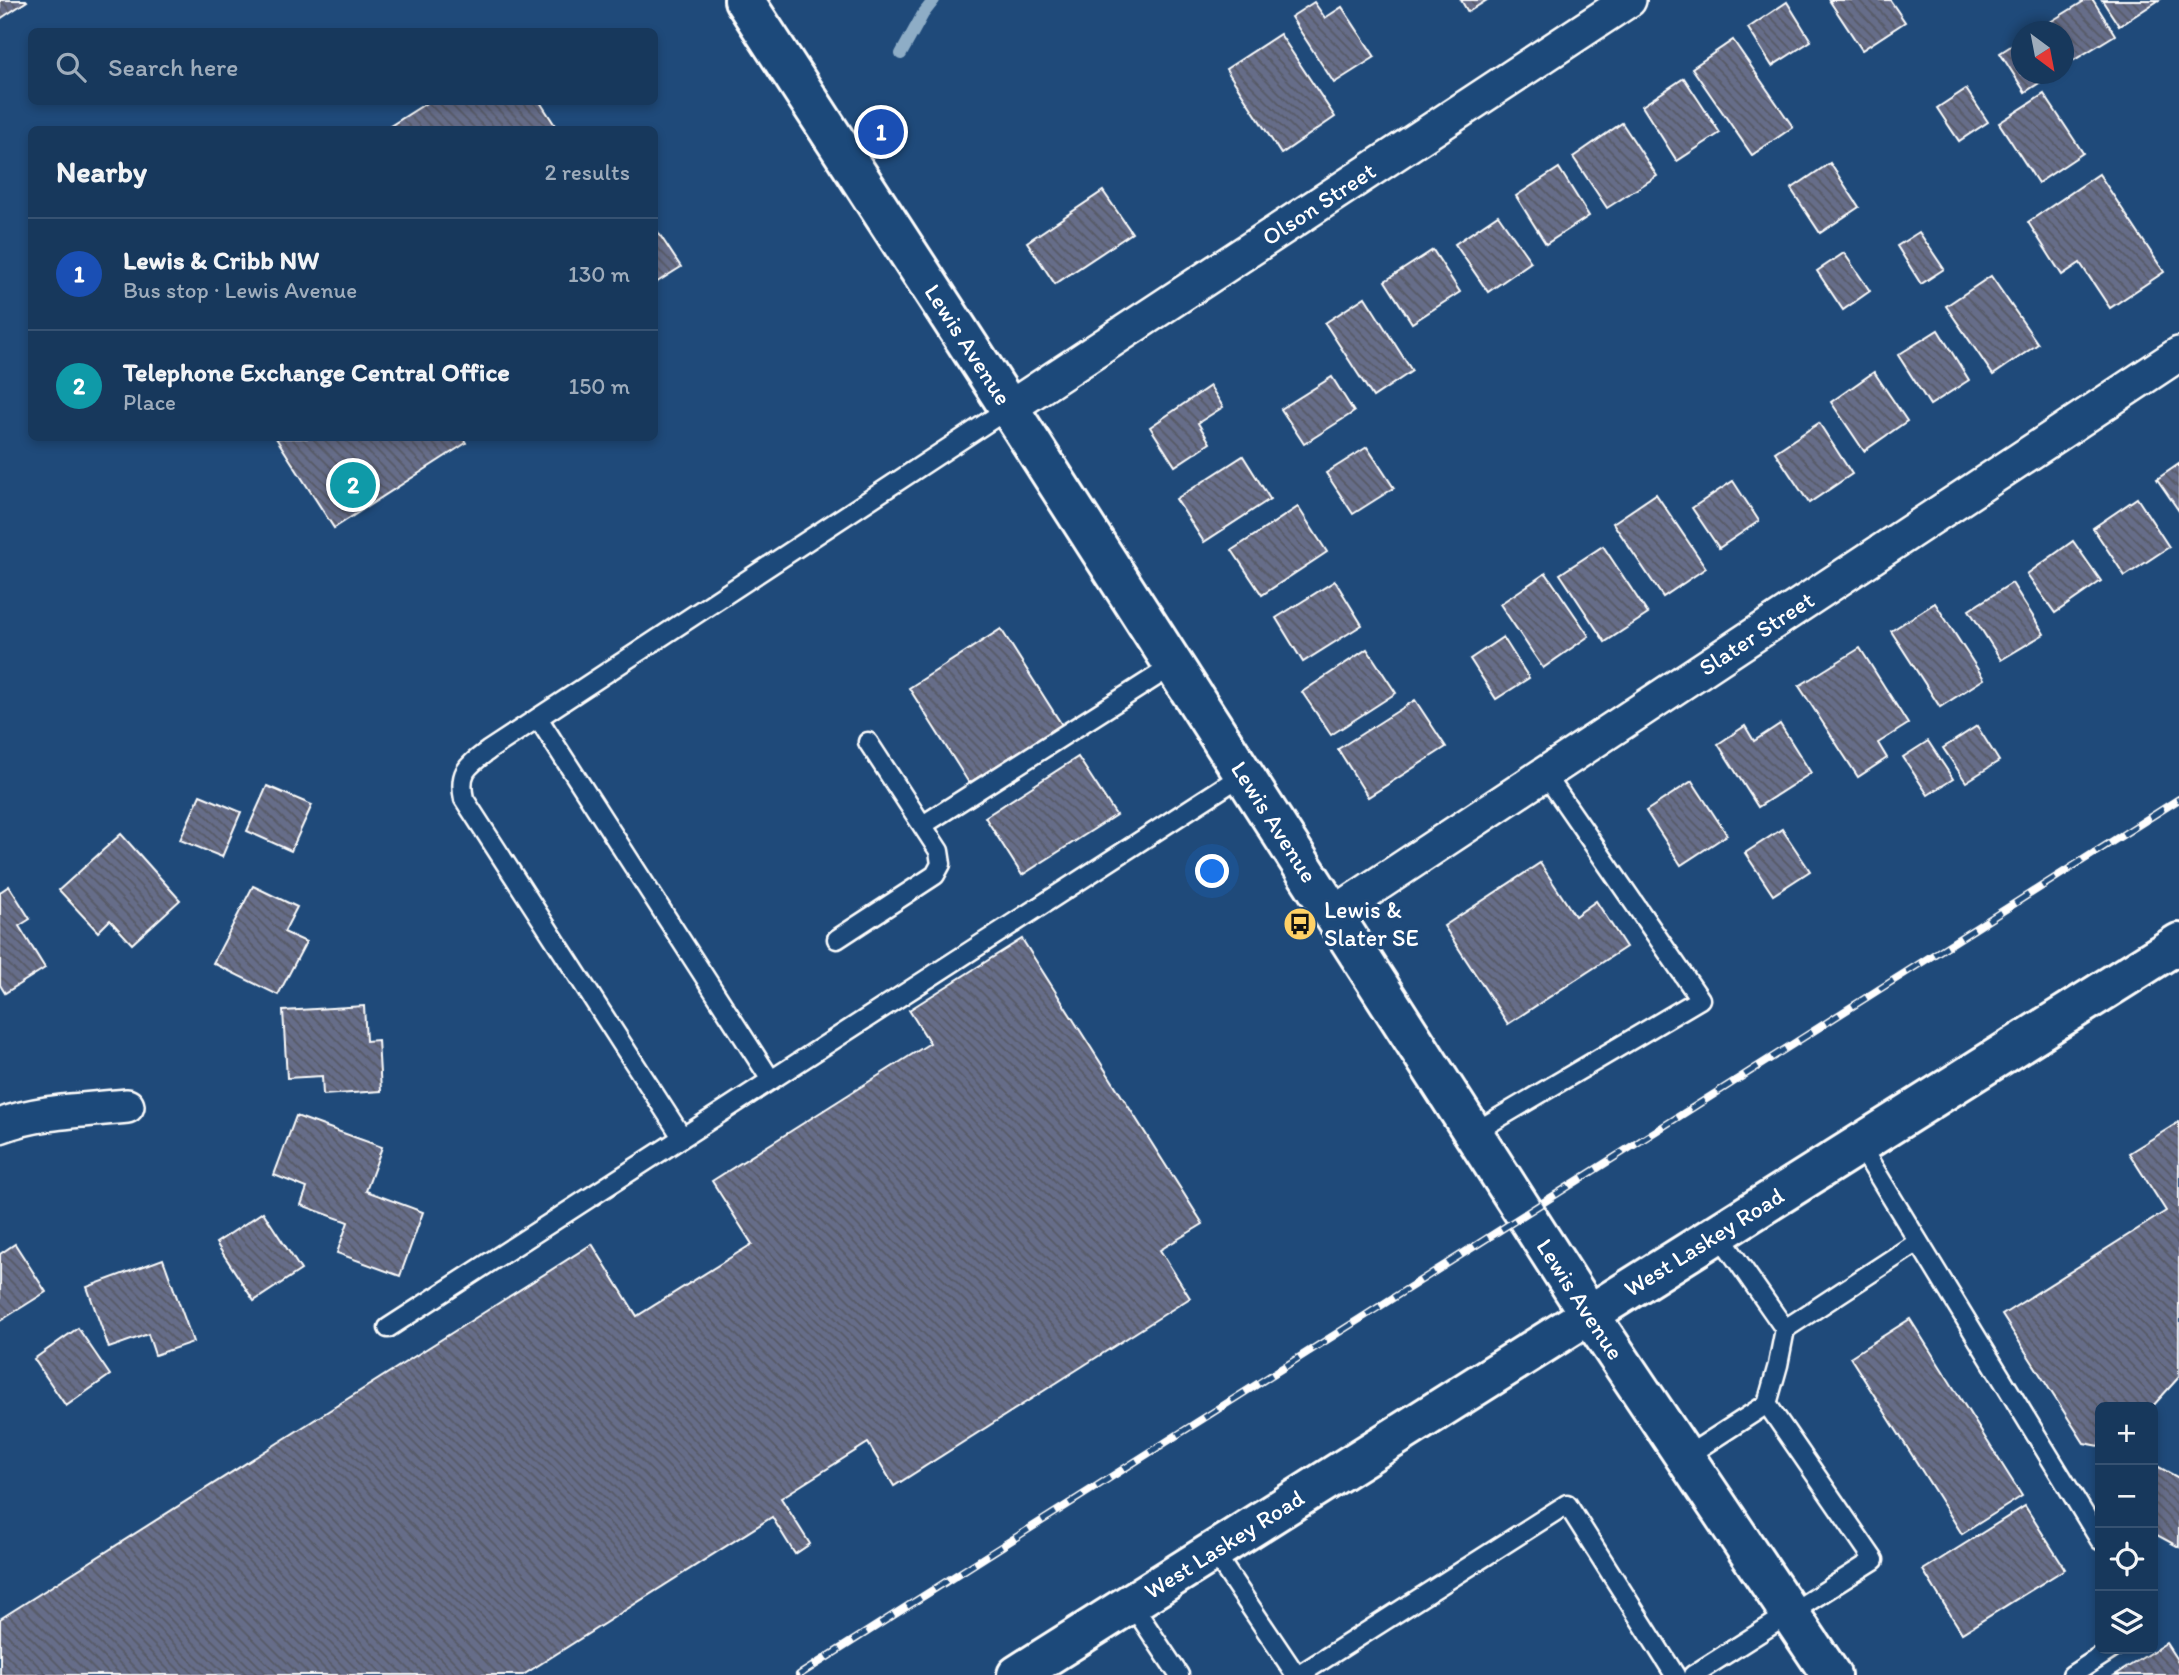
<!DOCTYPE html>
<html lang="en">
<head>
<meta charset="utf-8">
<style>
  :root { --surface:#17385c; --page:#203f62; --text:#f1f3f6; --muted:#9eacbb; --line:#365272; --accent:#ffd166 }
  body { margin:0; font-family:Itim,sans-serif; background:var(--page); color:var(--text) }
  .controls { position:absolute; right:21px; bottom:21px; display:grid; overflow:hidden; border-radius:10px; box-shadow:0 4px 10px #0003 }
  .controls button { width:63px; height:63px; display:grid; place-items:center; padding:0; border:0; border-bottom:2px solid var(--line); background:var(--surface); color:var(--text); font:35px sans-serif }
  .compass { position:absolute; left:2011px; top:21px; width:63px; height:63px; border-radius:50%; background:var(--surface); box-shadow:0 4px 10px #0003; rotate:148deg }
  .you { position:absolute; left:1213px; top:872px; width:24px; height:24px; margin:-18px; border:5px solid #fff; border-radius:50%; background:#1a73e8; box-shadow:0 0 0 10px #1a73e833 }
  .badge { display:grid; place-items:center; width:46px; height:46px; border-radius:50%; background:var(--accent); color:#fff; font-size:23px; font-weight:700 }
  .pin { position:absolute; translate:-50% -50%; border:4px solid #fff; box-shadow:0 2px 7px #0006 }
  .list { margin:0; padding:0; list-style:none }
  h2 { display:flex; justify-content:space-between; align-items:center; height:91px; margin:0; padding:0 28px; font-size:30px }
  h2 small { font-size:23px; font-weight:400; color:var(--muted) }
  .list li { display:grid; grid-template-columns:46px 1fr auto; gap:21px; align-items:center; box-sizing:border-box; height:112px; padding:0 28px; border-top:2px solid var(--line) }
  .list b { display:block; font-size:26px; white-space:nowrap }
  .list p { margin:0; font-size:23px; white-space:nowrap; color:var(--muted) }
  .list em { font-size:23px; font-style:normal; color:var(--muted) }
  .icon { flex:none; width:38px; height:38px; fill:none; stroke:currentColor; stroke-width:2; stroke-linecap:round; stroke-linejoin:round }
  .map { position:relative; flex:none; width:2179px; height:1675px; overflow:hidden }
  .search { position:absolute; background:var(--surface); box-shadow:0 4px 10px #0003; left:28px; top:28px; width:630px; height:77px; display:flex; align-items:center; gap:18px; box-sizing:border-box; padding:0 24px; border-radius:10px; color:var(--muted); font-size:26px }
  .panel { position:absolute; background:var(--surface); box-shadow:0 4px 10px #0003; left:28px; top:126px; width:630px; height:315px; border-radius:10px }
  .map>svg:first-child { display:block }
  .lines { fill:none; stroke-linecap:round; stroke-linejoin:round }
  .stream { stroke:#8eadc6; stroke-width:12 }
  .building { fill:url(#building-back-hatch); stroke:#fff; stroke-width:2 }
  .lane-casing { stroke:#fff; stroke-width:23 }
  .street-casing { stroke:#fff; stroke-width:38 }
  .secondary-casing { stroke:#fff; stroke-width:44 }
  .primary-casing { stroke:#fff; stroke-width:44 }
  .lane { stroke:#1f4a7a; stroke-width:18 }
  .street { stroke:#1f4a7a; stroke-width:33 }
  .secondary { stroke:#1f4a7a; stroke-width:38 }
  .primary { stroke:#1f4a7a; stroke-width:38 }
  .rail-casing { stroke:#fff; stroke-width:8 }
  .rail { stroke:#1f4a7a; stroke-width:5; stroke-dasharray:16; stroke-linecap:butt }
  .labels { text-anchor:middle; stroke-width:7; stroke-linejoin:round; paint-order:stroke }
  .street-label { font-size:24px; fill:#fff; stroke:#1f4a7a }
  .poi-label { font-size:24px; fill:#fff; stroke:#1f4a7a; text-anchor:start }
</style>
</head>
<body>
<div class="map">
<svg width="2179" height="1675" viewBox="0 0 2179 1675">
  <defs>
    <pattern id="building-back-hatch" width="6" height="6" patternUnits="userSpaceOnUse" patternTransform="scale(1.75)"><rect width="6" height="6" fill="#666d89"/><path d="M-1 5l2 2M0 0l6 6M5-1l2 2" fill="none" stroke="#565964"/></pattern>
  </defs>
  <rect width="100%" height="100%" fill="#1f4a7a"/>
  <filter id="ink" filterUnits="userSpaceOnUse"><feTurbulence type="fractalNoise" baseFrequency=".0143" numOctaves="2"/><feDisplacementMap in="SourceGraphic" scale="14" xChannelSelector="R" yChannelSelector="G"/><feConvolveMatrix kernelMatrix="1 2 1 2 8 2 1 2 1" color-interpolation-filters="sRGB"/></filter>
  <g filter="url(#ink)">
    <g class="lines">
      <polyline class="stream" points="901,54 923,14 934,0"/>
    </g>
    <g class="building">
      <polygon points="0,0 26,0 27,1 0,19"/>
      <polygon points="1461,0 1487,0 1468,12"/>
      <polygon points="1829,0 1890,0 1905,22 1862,50"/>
      <polygon points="2086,0 2093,0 2115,35 2074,60 2064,43 2064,32 2056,32 2050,22"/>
      <polygon points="2102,0 2159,0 2119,26"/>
      <polygon points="1314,2 1325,18 1342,7 1375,57 1334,83 1291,17"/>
      <polygon points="1787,2 1811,41 1772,66 1748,28"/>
      <polygon points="1280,34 1335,117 1281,154 1226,69"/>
      <polygon points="2022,39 2022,74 2048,74 2050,76 2025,92 2000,53"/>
      <polygon points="1733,40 1793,127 1752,155 1692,68"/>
      <polygon points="1684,78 1720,133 1677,161 1642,106"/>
      <polygon points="1966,89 1988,122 1959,141 1937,108"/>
      <polygon points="2044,94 2083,153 2038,183 1999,123"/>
      <polygon points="428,102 540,102 558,130 384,130"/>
      <polygon points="1622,123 1657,176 1607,208 1573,157"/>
      <polygon points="1830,163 1859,207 1820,233 1791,189"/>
      <polygon points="1559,168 1589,216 1546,244 1516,196"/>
      <polygon points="2099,174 2164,272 2110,308 2080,263 2062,275 2028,222"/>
      <polygon points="1103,191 1132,233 1055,284 1027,242"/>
      <polygon points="1498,215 1531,262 1488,292 1455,244"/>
      <polygon points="654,226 681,267 654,284"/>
      <polygon points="1919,232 1944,269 1921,284 1897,246"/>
      <polygon points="1433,250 1460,292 1412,323 1385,281"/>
      <polygon points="1844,253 1870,291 1843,310 1817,271"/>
      <polygon points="1991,276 2038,344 1993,375 1946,306"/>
      <polygon points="1365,297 1412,371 1373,397 1325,323"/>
      <polygon points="1938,330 1969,380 1930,405 1898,355"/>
      <polygon points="1874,372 1907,421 1864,451 1831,402"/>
      <polygon points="1332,377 1354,412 1304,444 1281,409"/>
      <polygon points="1210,386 1223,407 1198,423 1210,443 1175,466 1150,427"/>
      <polygon points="1819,423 1852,474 1809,503 1775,452"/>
      <polygon points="276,438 463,438 466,443 334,528"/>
      <polygon points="1367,447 1394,488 1353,514 1326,473"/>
      <polygon points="1243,456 1270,499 1204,542 1176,499"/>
      <polygon points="2179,464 2179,511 2157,479"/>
      <polygon points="1733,481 1759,521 1719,548 1692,508"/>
      <polygon points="1656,494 1706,568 1663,597 1613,523"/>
      <polygon points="2137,498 2169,547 2125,576 2093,528"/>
      <polygon points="1298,507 1327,552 1262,595 1232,550"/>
      <polygon points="2073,541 2101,581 2055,613 2027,574"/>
      <polygon points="1603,546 1648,614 1605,642 1560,574"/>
      <polygon points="1546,573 1589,636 1543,668 1500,604"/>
      <polygon points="1335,581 1362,625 1303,662 1276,618"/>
      <polygon points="2012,583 2044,634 2001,660 1969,610"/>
      <polygon points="1935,603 1984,679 1940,707 1891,631"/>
      <polygon points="1001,629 1062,725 969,783 909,688"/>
      <polygon points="1503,637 1529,678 1496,699 1470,659"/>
      <polygon points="1860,648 1908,724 1878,743 1887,758 1858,777 1799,686"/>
      <polygon points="1367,649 1396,693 1331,735 1302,692"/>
      <polygon points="1415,700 1446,747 1368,797 1338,749"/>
      <polygon points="1780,724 1811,773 1758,807 1718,744 1745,726 1754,741"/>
      <polygon points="1977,726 1999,761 1966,782 1943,748"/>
      <polygon points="1928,741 1953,779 1928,795 1903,757"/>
      <polygon points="1078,757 1116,815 1022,875 985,817"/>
      <polygon points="1692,781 1727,835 1681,865 1646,811"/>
      <polygon points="267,786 312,805 291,851 247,831"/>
      <polygon points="200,795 241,812 222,857 180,840"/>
      <polygon points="1782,829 1810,871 1773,895 1745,853"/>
      <polygon points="121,834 180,900 132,944 110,920 98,932 59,890"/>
      <polygon points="1540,863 1575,916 1596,901 1626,947 1508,1024 1444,926"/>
      <polygon points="9,886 30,919 19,926 45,968 5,993 0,985 0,892"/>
      <polygon points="253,886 297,907 284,932 306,942 278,995 213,963"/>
      <polygon points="1022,939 1203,1224 1160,1250 1190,1298 894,1486 868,1443 781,1498 810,1544 795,1554 772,1517 523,1675 0,1675 0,1619 592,1244 637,1316 752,1244 712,1181 930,1043 909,1010"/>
      <polygon points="364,1006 366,1041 378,1040 381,1091 323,1095 322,1076 287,1078 283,1011"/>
      <polygon points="296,1116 382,1147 366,1191 423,1212 400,1276 337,1253 348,1222 301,1205 307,1188 274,1175"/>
      <polygon points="2179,1122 2179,1377 2152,1407 2100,1407 2100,1446 2084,1443 2002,1315 2166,1211 2129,1153"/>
      <polygon points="263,1212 301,1270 254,1301 216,1243"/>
      <polygon points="15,1244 46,1292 0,1321 0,1254"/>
      <polygon points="163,1259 193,1342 155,1355 148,1334 109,1348 87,1287"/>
      <polygon points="1910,1319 2022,1496 1962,1534 1850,1357"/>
      <polygon points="78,1328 110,1375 66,1406 34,1359"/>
      <polygon points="2155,1465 2179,1478 2179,1547 2153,1533 2153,1469"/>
      <polygon points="2025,1506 2065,1569 1962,1633 1923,1570"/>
      <polygon points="2166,1643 2179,1663 2179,1675 2115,1675"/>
    </g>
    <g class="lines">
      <defs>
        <g id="lane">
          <polyline points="538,718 771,1080"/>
          <polyline points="923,825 1174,665"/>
          <polyline points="837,939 935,875 941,864 939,851 868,742"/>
          <polyline points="1473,1133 1700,999 1545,774"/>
          <path d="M682,1137L464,799C458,771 468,766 489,750L1009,408"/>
          <polyline points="1859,1144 2100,1540"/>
          <polyline points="1718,1233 1785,1329 1918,1242"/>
          <polyline points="388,1328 1244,774"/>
          <polyline points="1685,1457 1767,1404 1778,1365 1785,1329"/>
          <polyline points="1213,1551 1296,1675"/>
          <polyline points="1131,1603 1179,1675"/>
          <polyline points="1299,1675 1567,1504 1675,1675"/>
          <polyline points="1693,1675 1874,1560 1767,1404"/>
          <polyline points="2072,1675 2112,1649"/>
        </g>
        <g id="street">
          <path id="s1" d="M1009,408L1629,0"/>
          <path id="s2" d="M1333,914L2179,354"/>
          <path d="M0,1126C37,1111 87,1110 127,1106"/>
        </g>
        <g id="secondary">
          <path id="s3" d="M1017,1675L2179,943"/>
        </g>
        <g id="primary">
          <path id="s4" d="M744,0L1009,408L1589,1314L1831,1675"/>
        </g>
      </defs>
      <use href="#lane" class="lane-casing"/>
      <use href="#street" class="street-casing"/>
      <use href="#secondary" class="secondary-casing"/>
      <use href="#primary" class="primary-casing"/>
      <use href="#lane" class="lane"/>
      <use href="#street" class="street"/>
      <use href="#secondary" class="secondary"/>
      <use href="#primary" class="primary"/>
      <defs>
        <polyline id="rail" points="799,1675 2179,799"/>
      </defs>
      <use href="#rail" class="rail-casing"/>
      <use href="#rail" class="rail"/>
    </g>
  </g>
  <defs>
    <symbol id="bus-disc" viewBox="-11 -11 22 22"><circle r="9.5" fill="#ffd166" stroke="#1f4a7a"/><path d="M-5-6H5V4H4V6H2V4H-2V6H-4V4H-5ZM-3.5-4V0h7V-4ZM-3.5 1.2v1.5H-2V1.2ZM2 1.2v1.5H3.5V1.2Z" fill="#111"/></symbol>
  </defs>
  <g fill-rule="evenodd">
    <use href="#bus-disc" x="1281" y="905" width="38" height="38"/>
  </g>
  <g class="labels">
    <g class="street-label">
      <text dy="8" stroke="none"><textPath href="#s1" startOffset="371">Olson Street</textPath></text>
      <text dy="8" stroke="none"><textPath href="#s4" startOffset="411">Lewis Avenue</textPath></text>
      <text dy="8" stroke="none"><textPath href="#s2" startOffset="508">Slater Street</textPath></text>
      <text dy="8" stroke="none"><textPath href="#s4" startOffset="978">Lewis Avenue</textPath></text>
      <text dy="8" stroke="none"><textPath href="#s3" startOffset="812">West Laskey Road</textPath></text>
      <text dy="8" stroke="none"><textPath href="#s4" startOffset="1545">Lewis Avenue</textPath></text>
      <text dy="8" stroke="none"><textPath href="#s3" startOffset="245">West Laskey Road</textPath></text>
    </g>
    <g class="poi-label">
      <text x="1324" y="918">Lewis &amp;<tspan x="1324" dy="28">Slater SE</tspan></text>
    </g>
  </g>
</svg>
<div class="controls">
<button>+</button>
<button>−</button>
<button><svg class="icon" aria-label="locate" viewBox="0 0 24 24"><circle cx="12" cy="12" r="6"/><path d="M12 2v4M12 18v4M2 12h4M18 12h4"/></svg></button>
<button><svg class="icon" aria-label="layers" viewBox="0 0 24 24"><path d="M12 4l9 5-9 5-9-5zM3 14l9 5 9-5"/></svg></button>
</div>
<svg class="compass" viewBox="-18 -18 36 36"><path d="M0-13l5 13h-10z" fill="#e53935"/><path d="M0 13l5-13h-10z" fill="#9eacbb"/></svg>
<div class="you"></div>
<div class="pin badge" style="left:881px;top:132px;background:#1a4fb4">1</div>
<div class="pin badge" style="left:353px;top:485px;background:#0f9aa8">2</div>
<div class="search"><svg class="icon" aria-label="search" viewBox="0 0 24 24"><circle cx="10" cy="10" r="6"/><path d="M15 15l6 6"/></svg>Search here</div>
<section class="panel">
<h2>Nearby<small>2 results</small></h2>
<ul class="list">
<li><span class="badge" style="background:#1a4fb4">1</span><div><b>Lewis &amp; Cribb NW</b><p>Bus stop · Lewis Avenue</p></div><em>130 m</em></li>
<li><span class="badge" style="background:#0f9aa8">2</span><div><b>Telephone Exchange Central Office</b><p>Place</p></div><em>150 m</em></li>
</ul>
</section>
</div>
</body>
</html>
